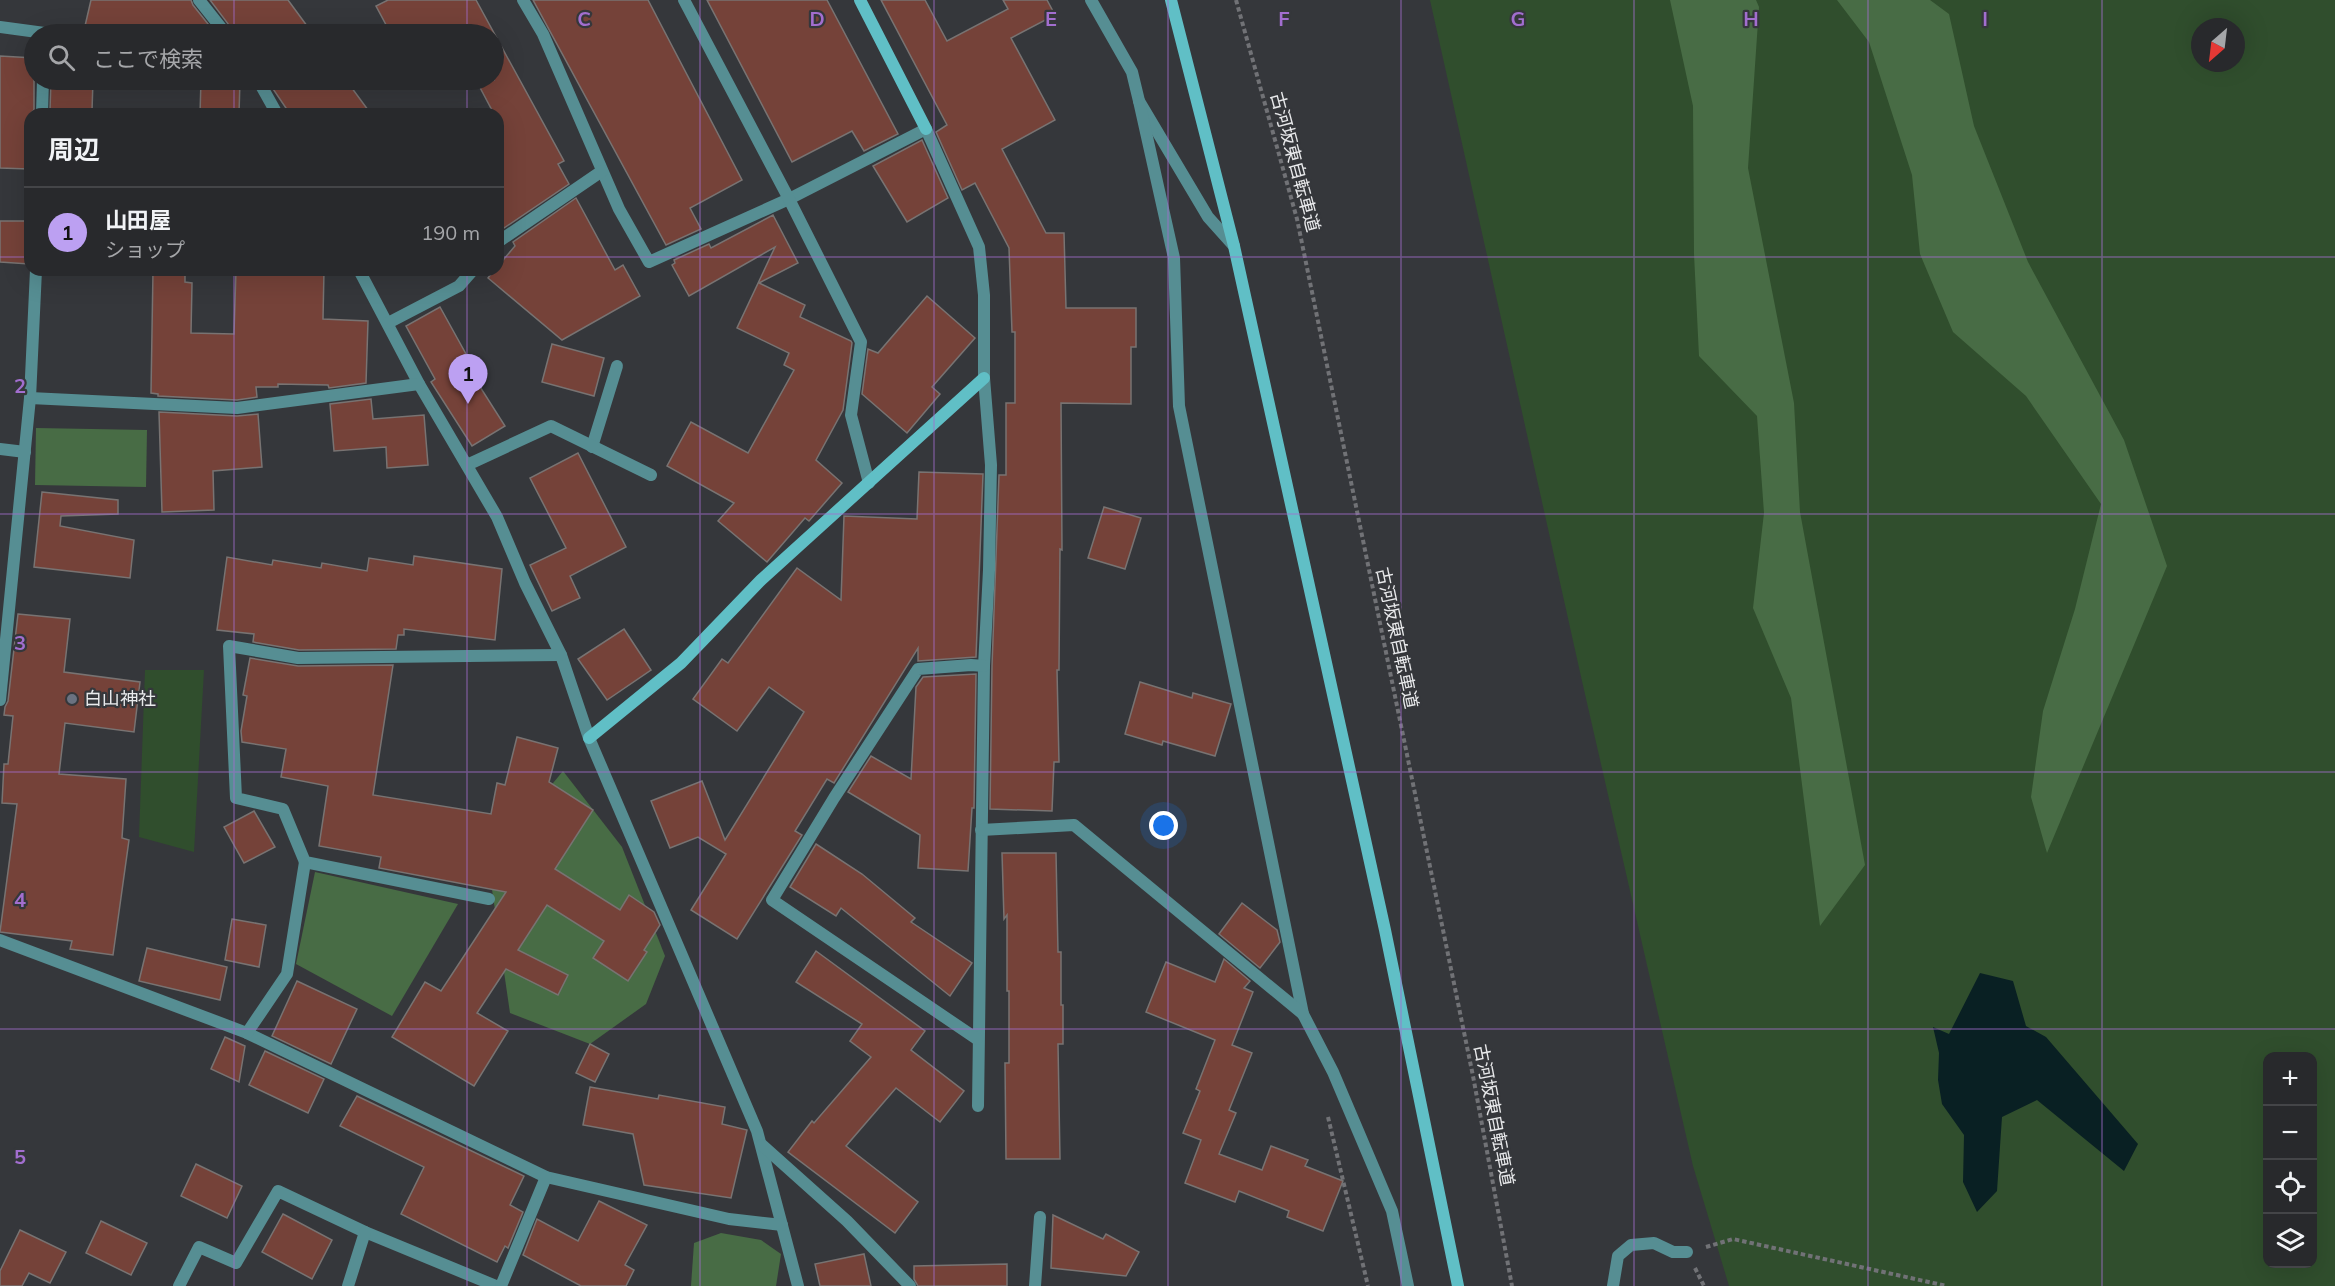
<!DOCTYPE html>
<html lang="ja">
<head>
<meta charset="utf-8">
<style>
  :root { --surface:#28292c; --page:#303134; --text:#f1f3f6; --muted:#a5a6a9; --line:#444548; --accent:#bca0f2 }
  body { margin:0; font-family:Mulish,"Noto Sans JP",sans-serif; background:var(--page); color:var(--text) }
  .controls { position:absolute; right:18px; bottom:18px; display:grid; overflow:hidden; border-radius:12px; box-shadow:0 6px 24px #0002 }
  .controls button { width:54px; height:54px; display:grid; place-items:center; padding:0; border:0; border-bottom:2px solid var(--line); background:var(--surface); color:var(--text); font:30px sans-serif }
  .compass { position:absolute; left:2191px; top:18px; width:54px; height:54px; border-radius:50%; background:var(--surface); box-shadow:0 6px 24px #0002; rotate:208deg }
  .you { position:absolute; left:1164px; top:826px; width:21px; height:21px; margin:-15px; border:4px solid #fff; border-radius:50%; background:#1a73e8; box-shadow:0 0 0 9px #1a73e833 }
  .badge { display:grid; place-items:center; width:39px; height:39px; border-radius:50%; background:var(--accent); color:#111; font-size:20px; font-weight:700 }
  .pin { position:absolute; translate:-50% -50px; filter:drop-shadow(0 2px 3px #0008) }
  .pin::after { content:''; position:absolute; top:32px; width:21px; height:18px; background:inherit; clip-path:polygon(0 0,100% 0,50% 100%) }
  .list { margin:0; padding:0; list-style:none }
  h2 { display:flex; justify-content:space-between; align-items:center; height:78px; margin:0; padding:0 24px; font-size:26px }
  h2 small { font-size:20px; font-weight:400; color:var(--muted) }
  .list li { display:grid; grid-template-columns:39px 1fr auto; gap:18px; align-items:center; box-sizing:border-box; height:90px; padding:0 24px; border-top:2px solid var(--line) }
  .list b { display:block; font-size:22px; white-space:nowrap }
  .list p { margin:0; font-size:20px; white-space:nowrap; color:var(--muted) }
  .list em { font-size:20px; font-style:normal; color:var(--muted) }
  .icon { flex:none; width:33px; height:33px; fill:none; stroke:currentColor; stroke-width:2; stroke-linecap:round; stroke-linejoin:round }
  .map { position:relative; flex:none; width:2335px; height:1286px; overflow:hidden }
  .search { position:absolute; background:var(--surface); box-shadow:0 6px 24px #0002; left:24px; top:24px; width:480px; height:66px; display:flex; align-items:center; gap:15px; box-sizing:border-box; padding:0 21px; border-radius:33px; color:var(--muted); font-size:22px }
  .panel { position:absolute; background:var(--surface); box-shadow:0 6px 24px #0002; left:24px; top:108px; width:480px; height:168px; border-radius:18px }
  .map>svg:first-child { display:block }
  .green { fill:#304e2d; fill-rule:evenodd }
  .forest { fill:#486c45 }
  .water { fill:#092023 }
  .building { fill:#754239; stroke:#787372; stroke-width:1.5 }
  .lines { fill:none; stroke-linecap:round; stroke-linejoin:round }
  .path { stroke:#717276; stroke-width:4; stroke-dasharray:4.5 3; stroke-linecap:butt }
  .lane { stroke:#568e93; stroke-width:12 }
  .street { stroke:#568e93; stroke-width:12 }
  .secondary { stroke:#60bfc6; stroke-width:12 }
  .grid { fill:none; stroke:#a26ecf; stroke-width:1.5; stroke-opacity:0.55 }
  .worship-dot { fill:#6b7280; stroke:#35373b; stroke-width:2 }
  .labels { text-anchor:middle; stroke-width:4.5; stroke-linejoin:round; paint-order:stroke }
  .street-label { font-size:18px; fill:#e9eaec; stroke:#35373b }
  .poi-label { font-size:18px; fill:#e9eaec; stroke:#35373b; text-anchor:start }
  .grid-label { font-size:20px; text-anchor:middle; font-weight:bold; fill:#a26ecf; stroke:#35373b; stroke-width:4.5; stroke-linejoin:round; paint-order:stroke }
</style>
</head>
<body>
<div class="map">
<svg width="2335" height="1286" viewBox="0 0 2335 1286">
  <rect width="100%" height="100%" fill="#35373b"/>
  <g class="green">
    <path d="M1430,0H2335V1286H1729L1693,1166L1582,681ZM2200,27H2236V63H2200ZM2268,1056H2312V1264H2268Z"/>
    <polygon points="145,670 204,670 194,852 139,837"/>
  </g>
  <g class="forest">
    <polygon points="1670,0 1756,0 1759,7 1748,168 1794,403 1800,512 1865,865 1820,926 1791,698 1753,608 1764,513 1757,416 1699,356 1694,254 1693,106"/>
    <polygon points="1837,0 1930,0 1949,14 1974,126 2028,262 2124,440 2167,566 2047,853 2031,797 2043,711 2075,609 2101,504 2026,396 1953,332 1920,254 1912,175 1869,42"/>
    <polygon points="36,428 147,430 146,487 35,485"/>
    <polygon points="563,771 622,847 665,956 646,1004 590,1044 510,1013 488,862"/>
    <polygon points="315,872 458,904 392,1016 296,964"/>
    <polygon points="721,1233 761,1240 781,1254 776,1286 691,1286 694,1243"/>
  </g>
  <polygon class="water" points="1980,973 2013,981 2026,1026 2046,1037 2138,1144 2124,1171 2037,1100 2002,1117 1997,1191 1977,1212 1963,1182 1964,1135 1942,1104 1938,1080 1939,1053 1933,1027 1949,1034"/>
  <g class="building">
    <polygon points="91,0 191,0 193,5 216,34 128,34 85,26"/>
    <polygon points="210,0 288,0 313,34 234,34 232,29"/>
    <polygon points="388,0 476,0 564,161 558,164 569,184 504,228 498,216 498,114 494,114 476,80 494,80 494,34 391,34 376,6"/>
    <polygon points="533,0 648,0 742,180 690,208 701,229 666,245"/>
    <polygon points="707,0 827,0 898,134 864,151 852,131 792,162"/>
    <polygon points="881,0 925,0 947,41 1008,9 1003,0 1047,0 1055,15 1011,38 1055,120 1002,149 1046,233 1064,233 1066,308 1136,308 1136,347 1131,347 1131,404 1061,403 1062,550 1060,549 1059,670 1057,670 1059,762 1054,762 1052,811 990,809 992,666 999,475 1006,475 1006,403 1015,403 1015,332 1012,332 1009,248 975,183 962,190 936,132 947,125"/>
    <polygon points="0,56 34,58 34,110 30,114 29,169 0,168"/>
    <polygon points="51,80 93,80 92,111 50,110"/>
    <polygon points="201,80 240,80 239,114 200,114"/>
    <polygon points="267,80 346,80 371,114 290,114"/>
    <polygon points="922,140 948,198 907,222 873,166"/>
    <polygon points="576,198 615,270 623,265 640,296 562,340 488,278 494,270 498,270 498,266 515,246 513,242"/>
    <polygon points="773,215 798,263 759,283 805,305 800,317 851,341 852,343 843,410 816,460 842,483 809,521 805,518 767,562 718,521 734,503 667,466 691,422 748,453 794,370 784,365 789,353 737,328 775,247 689,296 672,265 675,263 674,260 709,244 711,248"/>
    <polygon points="0,221 30,221 29,264 0,262"/>
    <polygon points="153,270 185,270 185,282 192,283 191,333 234,334 236,270 324,270 323,319 368,321 366,383 329,388 328,385 278,384 278,387 256,387 257,397 237,400 158,396 158,394 151,393"/>
    <polygon points="927,296 975,338 932,387 940,394 907,433 862,394 868,349 878,353"/>
    <polygon points="440,307 466,354 461,357 505,426 472,446 431,382 435,379 406,326"/>
    <polygon points="552,344 604,358 594,396 542,382"/>
    <polygon points="371,399 373,419 424,415 428,465 387,468 386,447 334,451 330,404"/>
    <polygon points="159,412 237,416 258,414 262,467 213,471 214,510 162,512"/>
    <polygon points="578,453 626,547 570,576 580,598 552,611 530,565 566,548 530,478"/>
    <polygon points="919,472 983,474 976,657 918,661 918,648 834,783 827,779 795,831 802,835 737,939 691,910 726,854 698,837 670,848 651,801 702,781 725,840 804,712 769,687 737,731 693,699 722,659 728,663 797,568 841,600 844,516 917,519"/>
    <polygon points="42,492 118,500 118,514 61,516 60,526 134,540 130,578 34,567"/>
    <polygon points="1104,507 1141,518 1125,569 1088,558"/>
    <polygon points="414,556 502,569 495,640 404,629 404,635 398,635 396,649 299,650 253,642 254,634 217,630 227,557 272,565 273,560 321,568 322,563 367,571 369,558 413,565"/>
    <polygon points="18,614 70,619 64,672 140,682 134,732 65,723 59,774 126,779 122,838 129,840 113,955 70,949 72,941 0,932 17,804 2,803 4,764 8,764 13,716 4,715 5,707 8,701"/>
    <polygon points="624,629 651,670 607,700 578,659"/>
    <polygon points="250,658 298,666 393,665 373,795 491,814 497,783 505,785 517,737 558,748 549,782 593,810 555,869 620,910 629,895 654,912 660,925 644,950 647,952 628,981 593,958 604,941 547,905 518,950 568,975 558,995 506,969 477,1013 508,1031 474,1086 392,1037 425,982 441,991 506,892 379,868 381,857 319,846 328,786 281,777 286,749 242,742 241,731 247,696 243,695"/>
    <polygon points="976,674 974,808 972,808 968,871 918,868 920,835 848,792 871,756 911,779 916,687 923,677"/>
    <polygon points="1140,682 1192,698 1193,693 1231,704 1215,756 1163,741 1162,745 1125,734"/>
    <polygon points="254,811 275,847 244,863 224,827"/>
    <polygon points="816,844 862,874 915,918 911,922 972,963 950,996 841,908 836,916 790,887"/>
    <polygon points="1002,853 1056,853 1058,952 1061,952 1061,1005 1063,1005 1063,1044 1058,1044 1060,1159 1006,1159 1005,1063 1009,1063 1009,991 1007,991 1007,915 1004,919"/>
    <polygon points="1242,903 1277,930 1280,942 1260,968 1219,934"/>
    <polygon points="232,919 266,925 259,967 225,960"/>
    <polygon points="147,948 227,967 220,1000 139,981"/>
    <polygon points="816,951 925,1031 911,1050 964,1091 940,1122 896,1088 846,1146 918,1202 895,1233 788,1152 812,1121 814,1123 871,1057 850,1041 862,1024 796,982"/>
    <polygon points="1224,959 1250,981 1244,988 1253,992 1232,1045 1252,1053 1229,1110 1236,1113 1219,1154 1262,1170 1271,1146 1308,1160 1305,1166 1343,1181 1323,1231 1287,1217 1289,1211 1239,1191 1235,1202 1185,1183 1201,1140 1183,1133 1200,1091 1196,1089 1215,1040 1146,1012 1166,962 1215,982"/>
    <polygon points="297,981 357,1009 331,1064 272,1036"/>
    <polygon points="225,1037 245,1046 239,1082 211,1069"/>
    <polygon points="590,1044 609,1054 595,1082 576,1073"/>
    <polygon points="265,1051 324,1079 308,1113 249,1085"/>
    <polygon points="590,1087 658,1099 659,1095 725,1107 722,1124 747,1130 731,1198 644,1185 633,1134 583,1125"/>
    <polygon points="357,1096 524,1176 510,1205 523,1212 508,1248 505,1246 497,1262 401,1214 424,1167 340,1126"/>
    <polygon points="196,1164 242,1186 227,1218 181,1196"/>
    <polygon points="599,1201 647,1225 625,1265 634,1270 626,1286 581,1286 523,1255 537,1219 578,1241"/>
    <polygon points="283,1214 332,1240 312,1279 262,1252"/>
    <polygon points="1053,1215 1103,1239 1106,1234 1139,1252 1126,1276 1051,1268"/>
    <polygon points="101,1221 147,1243 131,1275 86,1253"/>
    <polygon points="20,1230 66,1252 50,1283 29,1273 22,1286 0,1286 0,1271"/>
    <polygon points="864,1254 871,1286 820,1286 815,1264"/>
    <polygon points="1007,1264 1007,1286 918,1286 914,1279 914,1266"/>
  </g>
  <g class="lines">
    <g class="path">
      <polyline points="1236,0 1297,219 1473,1076 1512,1286"/>
      <polyline points="1328,1117 1368,1286"/>
      <polyline points="1706,1247 1733,1239 1947,1286"/>
      <polyline points="1695,1268 1704,1286"/>
    </g>
    <g class="lane">
      <polyline points="1091,0 1132,72 1139,101 1208,217 1234,246"/>
      <polyline points="1139,101 1174,258 1179,406 1303,1014 1333,1072 1392,1211 1408,1286"/>
      <polyline points="1613,1286 1618,1256 1631,1245 1654,1243 1673,1252 1687,1252"/>
    </g>
    <g class="street">
      <polyline points="199,0 226,34"/>
      <polyline points="523,0 543,34 619,209 649,262 789,199 926,129 979,247 984,295 984,378 991,465 989,570 984,666 978,1106"/>
      <polyline points="684,0 789,199 861,342 851,415 869,483"/>
      <polyline points="0,27 52,34"/>
      <polyline points="258,80 277,114"/>
      <polyline points="42,114 43,80"/>
      <polyline points="498,242 602,171"/>
      <polyline points="359,270 419,384 497,517 525,583 561,655 589,738 757,1131 798,1286"/>
      <polyline points="388,323 459,286 473,270"/>
      <polyline points="30,398 237,408 419,384"/>
      <polyline points="592,447 617,366"/>
      <polyline points="0,449 25,452"/>
      <polyline points="467,465 551,426 651,475"/>
      <polyline points="0,700 30,398 36,270"/>
      <polyline points="981,830 1074,825 1303,1014"/>
      <polyline points="489,899 305,862 283,809 236,798 229,646 298,658 561,655"/>
      <polyline points="0,940 247,1033 546,1177 729,1219 782,1225"/>
      <polyline points="247,1033 287,974 305,862"/>
      <polyline points="977,1039 772,900 834,798 918,669 971,665 984,666"/>
      <polyline points="762,1145 847,1221 910,1286"/>
      <polyline points="179,1286 199,1247 236,1263 278,1191 365,1232 496,1286"/>
      <polyline points="348,1286 365,1232"/>
      <polyline points="501,1286 546,1177"/>
      <polyline points="1035,1286 1040,1217"/>
    </g>
    <g class="secondary">
      <polyline points="860,0 926,129"/>
      <polyline points="1171,0 1234,246 1385,930 1458,1286"/>
      <polyline points="589,738 681,663 761,580 984,378"/>
    </g>
  </g>
  <path class="grid" d="M234,0V34M467,0V34M700,0V1286M934,0V1286M1168,0V1286M1401,0V1286M1634,0V1286M1868,0V1286M2102,0V1286M234,80V114M467,80V114M0,257H30M498,257H2335M234,270V1286M467,270V1286M0,514H2335M0,772H2335M0,1029H2335"/>
  <circle class="worship-dot" cx="72" cy="699" r="6"/>
  <g class="labels">
    <g class="street-label">
      <text transform="translate(1295 162) rotate(75)" y="6">古河坂東自転車道</text>
      <text transform="translate(1397 638) rotate(78)" y="6">古河坂東自転車道</text>
      <text transform="translate(1494 1115) rotate(79)" y="6">古河坂東自転車道</text>
    </g>
    <g class="poi-label">
      <text x="84" y="705">白山神社</text>
    </g>
  </g>
  <g class="grid-label">
    <text x="584" y="26">C</text>
    <text x="817" y="26">D</text>
    <text x="1051" y="26">E</text>
    <text x="1284" y="26">F</text>
    <text x="1518" y="26">G</text>
    <text x="1751" y="26">H</text>
    <text x="1985" y="26">I</text>
    <text x="20" y="393">2</text>
    <text x="20" y="650">3</text>
    <text x="20" y="907">4</text>
    <text x="20" y="1164">5</text>
  </g>
</svg>
<div class="controls">
<button>+</button>
<button>−</button>
<button><svg class="icon" aria-label="locate" viewBox="0 0 24 24"><circle cx="12" cy="12" r="6"/><path d="M12 2v4M12 18v4M2 12h4M18 12h4"/></svg></button>
<button><svg class="icon" aria-label="layers" viewBox="0 0 24 24"><path d="M12 4l9 5-9 5-9-5zM3 14l9 5 9-5"/></svg></button>
</div>
<svg class="compass" viewBox="-18 -18 36 36"><path d="M0-13l5 13h-10z" fill="#e53935"/><path d="M0 13l5-13h-10z" fill="#a5a6a9"/></svg>
<div class="you"></div>
<div class="pin badge" style="left:468px;top:404px">1</div>
<div class="search"><svg class="icon" aria-label="search" viewBox="0 0 24 24"><circle cx="10" cy="10" r="6"/><path d="M15 15l6 6"/></svg>ここで検索</div>
<section class="panel">
<h2>周辺<small></small></h2>
<ul class="list">
<li><span class="badge">1</span><div><b>山田屋</b><p>ショップ</p></div><em>190 m</em></li>
</ul>
</section>
</div>
</body>
</html>
